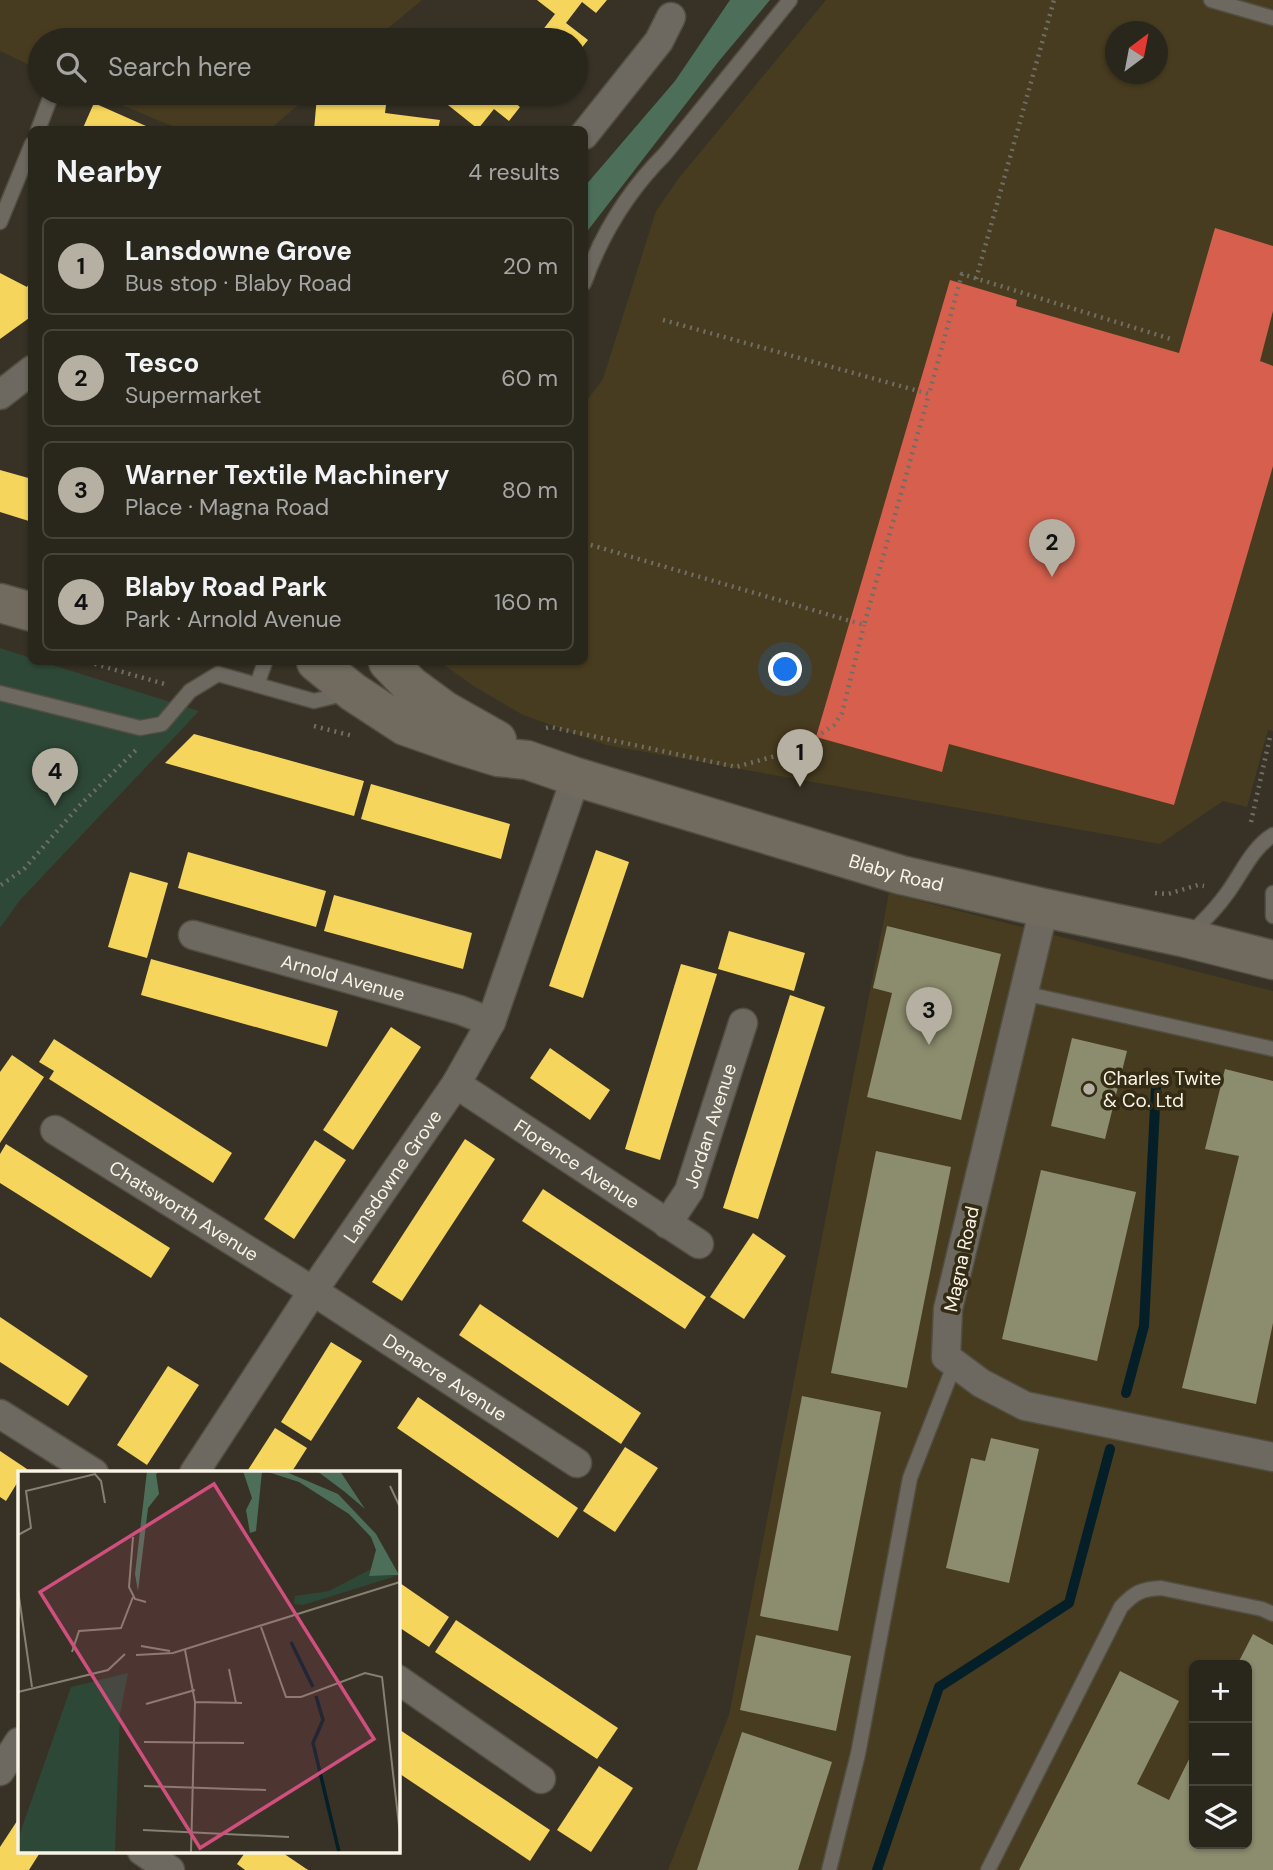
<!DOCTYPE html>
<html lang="en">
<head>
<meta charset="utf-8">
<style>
  :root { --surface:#29261c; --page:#353229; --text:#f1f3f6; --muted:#a5a5a3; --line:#45433b; --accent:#b6b0a2 }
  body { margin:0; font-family:"DM Sans",sans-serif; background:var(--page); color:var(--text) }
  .controls { position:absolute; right:21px; bottom:21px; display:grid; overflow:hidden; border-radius:10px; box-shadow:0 2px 5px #0004 }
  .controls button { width:63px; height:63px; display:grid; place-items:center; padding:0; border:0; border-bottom:2px solid var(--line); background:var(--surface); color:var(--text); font:35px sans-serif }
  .compass { position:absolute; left:1105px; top:21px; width:63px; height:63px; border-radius:50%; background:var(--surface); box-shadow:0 2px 5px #0004; rotate:32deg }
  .you { position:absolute; left:786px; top:670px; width:24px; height:24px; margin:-18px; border:5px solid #fff; border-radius:50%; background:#1a73e8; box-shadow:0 0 0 10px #1a73e833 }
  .badge { display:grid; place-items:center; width:46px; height:46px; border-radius:50%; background:var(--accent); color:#111; font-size:23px; font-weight:700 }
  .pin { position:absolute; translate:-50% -58px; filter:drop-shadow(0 2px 4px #0008) }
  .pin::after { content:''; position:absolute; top:37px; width:24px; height:21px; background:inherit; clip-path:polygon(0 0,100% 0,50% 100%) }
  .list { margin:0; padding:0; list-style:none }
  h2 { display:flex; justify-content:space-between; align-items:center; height:91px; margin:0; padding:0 28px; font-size:30px }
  h2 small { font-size:23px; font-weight:400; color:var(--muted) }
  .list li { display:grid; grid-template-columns:46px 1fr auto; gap:21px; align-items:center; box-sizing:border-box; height:98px; margin:0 14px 14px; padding:0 14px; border:2px solid var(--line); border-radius:10px }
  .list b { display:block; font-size:26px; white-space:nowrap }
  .list p { margin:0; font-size:23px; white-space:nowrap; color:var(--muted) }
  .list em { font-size:23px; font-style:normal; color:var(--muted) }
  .icon { flex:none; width:38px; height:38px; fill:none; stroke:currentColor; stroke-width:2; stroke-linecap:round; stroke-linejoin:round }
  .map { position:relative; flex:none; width:1273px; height:1870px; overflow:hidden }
  .search { position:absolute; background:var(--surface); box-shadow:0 2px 5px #0004; left:28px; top:28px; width:560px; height:77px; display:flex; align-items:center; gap:18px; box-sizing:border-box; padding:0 24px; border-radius:38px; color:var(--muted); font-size:26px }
  .panel { position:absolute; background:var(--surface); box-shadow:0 2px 5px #0004; left:28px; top:126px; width:560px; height:539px; border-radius:10px }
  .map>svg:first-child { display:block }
  .built { fill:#473c20; fill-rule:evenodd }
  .green { fill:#2e4837 }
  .forest { fill:#4d6f5a }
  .homes { fill:#f6d55c }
  .shops { fill:#d6604d }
  .industry { fill:#8c8c6e }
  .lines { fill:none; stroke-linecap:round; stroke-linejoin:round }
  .stream { stroke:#051f29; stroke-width:10 }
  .service-casing { stroke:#524e42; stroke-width:17 }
  .minor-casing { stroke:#524e42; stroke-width:31 }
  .secondary-casing { stroke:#524e42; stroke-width:41 }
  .path { stroke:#706d64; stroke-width:4.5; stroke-dasharray:2 5; stroke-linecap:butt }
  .service { stroke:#6d6960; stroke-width:14 }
  .minor { stroke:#6d6960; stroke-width:28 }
  .secondary { stroke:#716a5e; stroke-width:38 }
  .poi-dot { fill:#b6b0a2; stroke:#342b14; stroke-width:2.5 }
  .labels { text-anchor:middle; stroke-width:7; stroke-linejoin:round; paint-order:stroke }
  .street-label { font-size:19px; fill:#faf4e6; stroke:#342b14 }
  .poi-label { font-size:19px; fill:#faf4e6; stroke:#342b14; text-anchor:start }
  .inset-river { fill:none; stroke:#051f29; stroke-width:3.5 }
  .inset-road { fill:none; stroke:#858072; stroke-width:2 }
  .view { fill:#d04f7e; fill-opacity:0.15; stroke:#d04f7e; stroke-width:3.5 }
  .inset-edge { fill:none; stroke:#faf4e6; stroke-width:3.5 }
</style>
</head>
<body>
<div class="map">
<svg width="1273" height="1870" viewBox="0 0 1273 1870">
  <rect width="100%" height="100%" fill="#373225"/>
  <g class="built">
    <polygon points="0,0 422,0 374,40 40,40 40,70 0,51"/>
    <path d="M826,0H1273V731L1268,730L1247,807L1223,801L1160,844L606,745L523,715L475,687L440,662H584L585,403L603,379L656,211L679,178ZM1116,32H1158V74H1116Z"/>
    <polygon points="93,93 312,93 269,130 179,129"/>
    <path d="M889,893L1273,991V1870H668L729,1715ZM1194,1665H1247V1844H1194Z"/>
  </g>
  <polygon class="green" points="0,648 31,658 32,662 43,662 199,711 20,900 0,928"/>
  <polygon class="forest" points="730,0 770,0 719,61 585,234 585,186 675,81"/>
  <g class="homes">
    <polygon points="537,0 607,0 596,13 582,2 566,23 588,40 576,55 576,40 535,40 555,14"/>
    <polygon points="576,65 587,74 576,88"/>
    <polygon points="343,93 360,93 359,102 386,105 385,113 440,120 438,130 314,130 317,96 342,99"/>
    <polygon points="458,93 506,93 505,94 520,107 509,121 494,109 478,129 448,105"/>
    <polygon points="94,103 155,130 82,130"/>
    <polygon points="0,273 27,287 32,278 32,316 0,339"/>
    <polygon points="0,470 32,479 32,522 0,512"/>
    <polygon points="194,734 364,781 354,816 165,763"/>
    <polygon points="371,784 510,824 501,859 361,819"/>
    <polygon points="596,850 629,862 583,998 549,986"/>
    <polygon points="188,852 326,891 316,927 178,888"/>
    <polygon points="130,872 168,883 147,958 108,947"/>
    <polygon points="334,895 472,933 463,969 324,931"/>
    <polygon points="729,931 805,953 794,991 718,969"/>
    <polygon points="151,959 338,1011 327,1047 141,995"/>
    <polygon points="681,964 717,974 660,1160 625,1149"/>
    <polygon points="790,995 825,1007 758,1219 723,1208"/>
    <polygon points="391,1027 421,1047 353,1150 323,1130"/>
    <polygon points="54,1039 232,1153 213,1183 49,1079 54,1071 39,1062"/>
    <polygon points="550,1048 610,1090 590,1120 530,1078"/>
    <polygon points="12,1055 44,1077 0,1143 0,1072"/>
    <polygon points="465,1139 495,1159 402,1301 372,1282"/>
    <polygon points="315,1140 346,1160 294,1239 264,1219"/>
    <polygon points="6,1144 170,1248 151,1278 0,1183 0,1154"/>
    <polygon points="543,1189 706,1297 685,1329 522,1221"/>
    <polygon points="753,1233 786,1256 744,1319 710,1297"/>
    <polygon points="480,1304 641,1413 621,1444 459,1335"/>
    <polygon points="0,1317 88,1376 68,1406 0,1362"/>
    <polygon points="331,1342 362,1361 311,1441 281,1422"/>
    <polygon points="168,1366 199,1385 147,1465 117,1445"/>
    <polygon points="418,1397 578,1508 558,1538 397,1428"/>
    <polygon points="275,1428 307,1448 291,1473 246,1473"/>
    <polygon points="625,1447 658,1468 615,1532 583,1511"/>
    <polygon points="0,1451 27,1469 24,1473 19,1473 19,1480 6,1501 0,1497"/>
    <polygon points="397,1581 449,1617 429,1647 397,1626"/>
    <polygon points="456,1620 618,1728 597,1759 435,1652"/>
    <polygon points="397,1728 550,1830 530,1861 397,1772"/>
    <polygon points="599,1766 633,1788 591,1852 557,1830"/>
    <polygon points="19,1818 19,1851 41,1851 29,1870 0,1870 0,1847"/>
    <polygon points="246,1851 280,1851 308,1870 245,1870 237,1864"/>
  </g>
  <polygon class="shops" points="1215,228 1273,246 1273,311 1260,361 1273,366 1273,466 1174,805 949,744 942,772 816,737 950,280 1017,300 1016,306 1179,353"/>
  <g class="industry">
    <polygon points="887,926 1001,954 961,1120 867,1097 892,993 873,988"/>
    <polygon points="1072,1038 1127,1051 1105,1139 1051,1126"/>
    <polygon points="1225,1069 1273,1081 1273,1323 1256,1404 1182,1388 1239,1156 1205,1149"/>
    <polygon points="876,1151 951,1167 907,1388 831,1373"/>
    <polygon points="1041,1170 1136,1192 1097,1361 1002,1339"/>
    <polygon points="802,1396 881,1412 838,1631 760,1616"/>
    <polygon points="991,1438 1039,1449 1009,1583 946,1568 971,1458 985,1461"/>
    <polygon points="1253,1634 1273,1645 1273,1870 1019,1870 1120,1671 1179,1701 1137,1784 1169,1800 1194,1749 1194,1844 1247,1844 1247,1665 1237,1665"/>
    <polygon points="756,1635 851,1656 836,1731 740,1710"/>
    <polygon points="742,1732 832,1762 798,1870 697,1870"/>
  </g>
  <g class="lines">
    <g class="stream">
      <polyline points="1126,1393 1144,1326 1156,1087"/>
      <polyline points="877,1870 939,1687 1069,1603 1110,1449"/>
    </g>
    <defs>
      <g id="service">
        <polyline points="1211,0 1273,18"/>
        <polyline points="38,130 49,101"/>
        <polyline points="0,222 32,144"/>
        <path d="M584,283C602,233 628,191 665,154L790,0"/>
        <polyline points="257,685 265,662"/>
        <polyline points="0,693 140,728 162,724 190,691 218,674 314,701 348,693"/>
        <polyline points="1273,893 1273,916"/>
        <path d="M1190,934C1204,921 1217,908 1228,892C1242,873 1252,848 1273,835"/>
        <polyline points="1023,993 1273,1049"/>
        <polyline points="829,1870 858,1754 910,1478 955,1363"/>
        <path d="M988,1870L1121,1607C1134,1593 1141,1589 1161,1588L1262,1609L1273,1614"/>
      </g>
      <g id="minor">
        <polyline points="584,135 659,41 671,17"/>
        <polyline points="0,395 32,370"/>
        <polyline points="1044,908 948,1309 946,1357 981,1383 1025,1406 1273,1457"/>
        <path id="s1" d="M193,935L460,1010L491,1022"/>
        <path id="s2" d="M456,1084L699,1244"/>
        <path id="s3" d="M55,1130L313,1291L577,1463"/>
        <path id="s4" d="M667,1224L689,1191L743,1023"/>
        <polyline points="0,1414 94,1473"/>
        <path id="s5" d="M194,1473L313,1291L456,1084L491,1022L576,777"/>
        <polyline points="397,1679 541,1779"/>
        <polyline points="0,1771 19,1742"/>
        <polyline points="142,1851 170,1870"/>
      </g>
      <g id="secondary">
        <polyline points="0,603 32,612"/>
        <path id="s6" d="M316,662L353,692L405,726L459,745L498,757L527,760L576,777L901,875L1044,908L1186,938L1273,960"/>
        <polyline points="388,662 410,685 444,710 497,740"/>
      </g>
    </defs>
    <use href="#service" class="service-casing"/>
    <use href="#minor" class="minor-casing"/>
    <use href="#secondary" class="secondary-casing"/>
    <g class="path">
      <polyline points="976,279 1054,0"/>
      <polyline points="663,320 929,394 962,274 1174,340"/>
      <polyline points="584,543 864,625 929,394"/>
      <polyline points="88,662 168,685"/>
      <polyline points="314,726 353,736"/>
      <polyline points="546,728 551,727 736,767 786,753 807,743 834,725 842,713 864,625"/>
      <polyline points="1251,822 1270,737 1273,738"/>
      <polyline points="1,885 24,869 78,807 137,749"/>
      <polyline points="1155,893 1168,894 1198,885 1204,886"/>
    </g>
    <use href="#service" class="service"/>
    <use href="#minor" class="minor"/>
    <use href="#secondary" class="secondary"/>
  </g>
  <circle class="poi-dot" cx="1089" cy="1089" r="7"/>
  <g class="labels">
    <g class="street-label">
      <text dy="7" stroke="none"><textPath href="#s6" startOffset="623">Blaby Road</textPath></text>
      <text dy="7" stroke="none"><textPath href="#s1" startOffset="156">Arnold Avenue</textPath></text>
      <text dy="7" stroke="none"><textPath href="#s4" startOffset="108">Jordan Avenue</textPath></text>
      <text dy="7" stroke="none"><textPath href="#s2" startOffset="145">Florence Avenue</textPath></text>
      <text dy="7" stroke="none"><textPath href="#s5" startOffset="357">Lansdowne Grove</textPath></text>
      <text dy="7" stroke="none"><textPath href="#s3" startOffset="152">Chatsworth Avenue</textPath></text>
      <text transform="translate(961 1259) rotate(-78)" y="7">Magna Road</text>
      <text dy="7" stroke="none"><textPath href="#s3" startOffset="462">Denacre Avenue</textPath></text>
    </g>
    <g class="poi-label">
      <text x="1103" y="1085">Charles Twite<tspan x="1103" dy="22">&amp; Co. Ltd</tspan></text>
    </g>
  </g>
  <g transform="translate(18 1471)">
    <rect width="382" height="382" fill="#373225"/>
    <path d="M353,98L351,105H378L285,134L276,133L277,125L311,120ZM110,202L102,243L97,381H0V368L53,216Z" fill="#2e4837"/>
    <path d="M129,0H142L138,3L141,23L130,37L120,120L117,103ZM225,0H244L238,60L232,62L228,39L234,27ZM247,0H266L320,23L358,63L381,104L351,105L358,79L353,66L331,43L281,11ZM299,0H322L347,38L327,21Z" fill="#4d6f5a"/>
    <path class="inset-river" d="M273,171L295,216M298,225L305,249L295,272L321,381"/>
    <path class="inset-road" d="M372,15L382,36M0,64L13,57L8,20L77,3L83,10L87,32M115,66L111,116L117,128L128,131M0,119L14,216M243,156L268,226H283L347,202L364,206L382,363M123,175L152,180M167,179L177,231L173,381M54,181L61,160L103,157L115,126M118,184L155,182L382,111M211,198L218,232M0,221L90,199L107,183M177,231L224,232M128,233L177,219M126,271L226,272M126,315L248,319M125,359L271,366"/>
    <path class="view" d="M196,13L356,268L182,377L22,121Z"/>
    <rect width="382" height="382" class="inset-edge"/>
  </g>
</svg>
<div class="controls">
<button>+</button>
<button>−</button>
<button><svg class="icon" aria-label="layers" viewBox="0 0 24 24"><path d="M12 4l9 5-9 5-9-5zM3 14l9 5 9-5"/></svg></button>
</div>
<svg class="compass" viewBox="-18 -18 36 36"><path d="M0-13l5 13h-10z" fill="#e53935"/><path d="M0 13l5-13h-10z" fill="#a5a5a3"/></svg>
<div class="you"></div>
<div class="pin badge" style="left:800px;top:787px">1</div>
<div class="pin badge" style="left:1052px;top:577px">2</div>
<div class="pin badge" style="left:929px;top:1045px">3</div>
<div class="pin badge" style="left:55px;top:806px">4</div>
<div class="search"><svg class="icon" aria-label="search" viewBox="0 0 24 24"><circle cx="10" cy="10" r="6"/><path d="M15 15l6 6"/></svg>Search here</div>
<section class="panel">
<h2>Nearby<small>4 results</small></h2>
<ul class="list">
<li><span class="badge">1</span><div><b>Lansdowne Grove</b><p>Bus stop · Blaby Road</p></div><em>20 m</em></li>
<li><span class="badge">2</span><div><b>Tesco</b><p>Supermarket</p></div><em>60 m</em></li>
<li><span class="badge">3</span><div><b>Warner Textile Machinery</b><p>Place · Magna Road</p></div><em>80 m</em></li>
<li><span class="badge">4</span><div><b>Blaby Road Park</b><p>Park · Arnold Avenue</p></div><em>160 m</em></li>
</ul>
</section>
</div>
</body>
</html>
